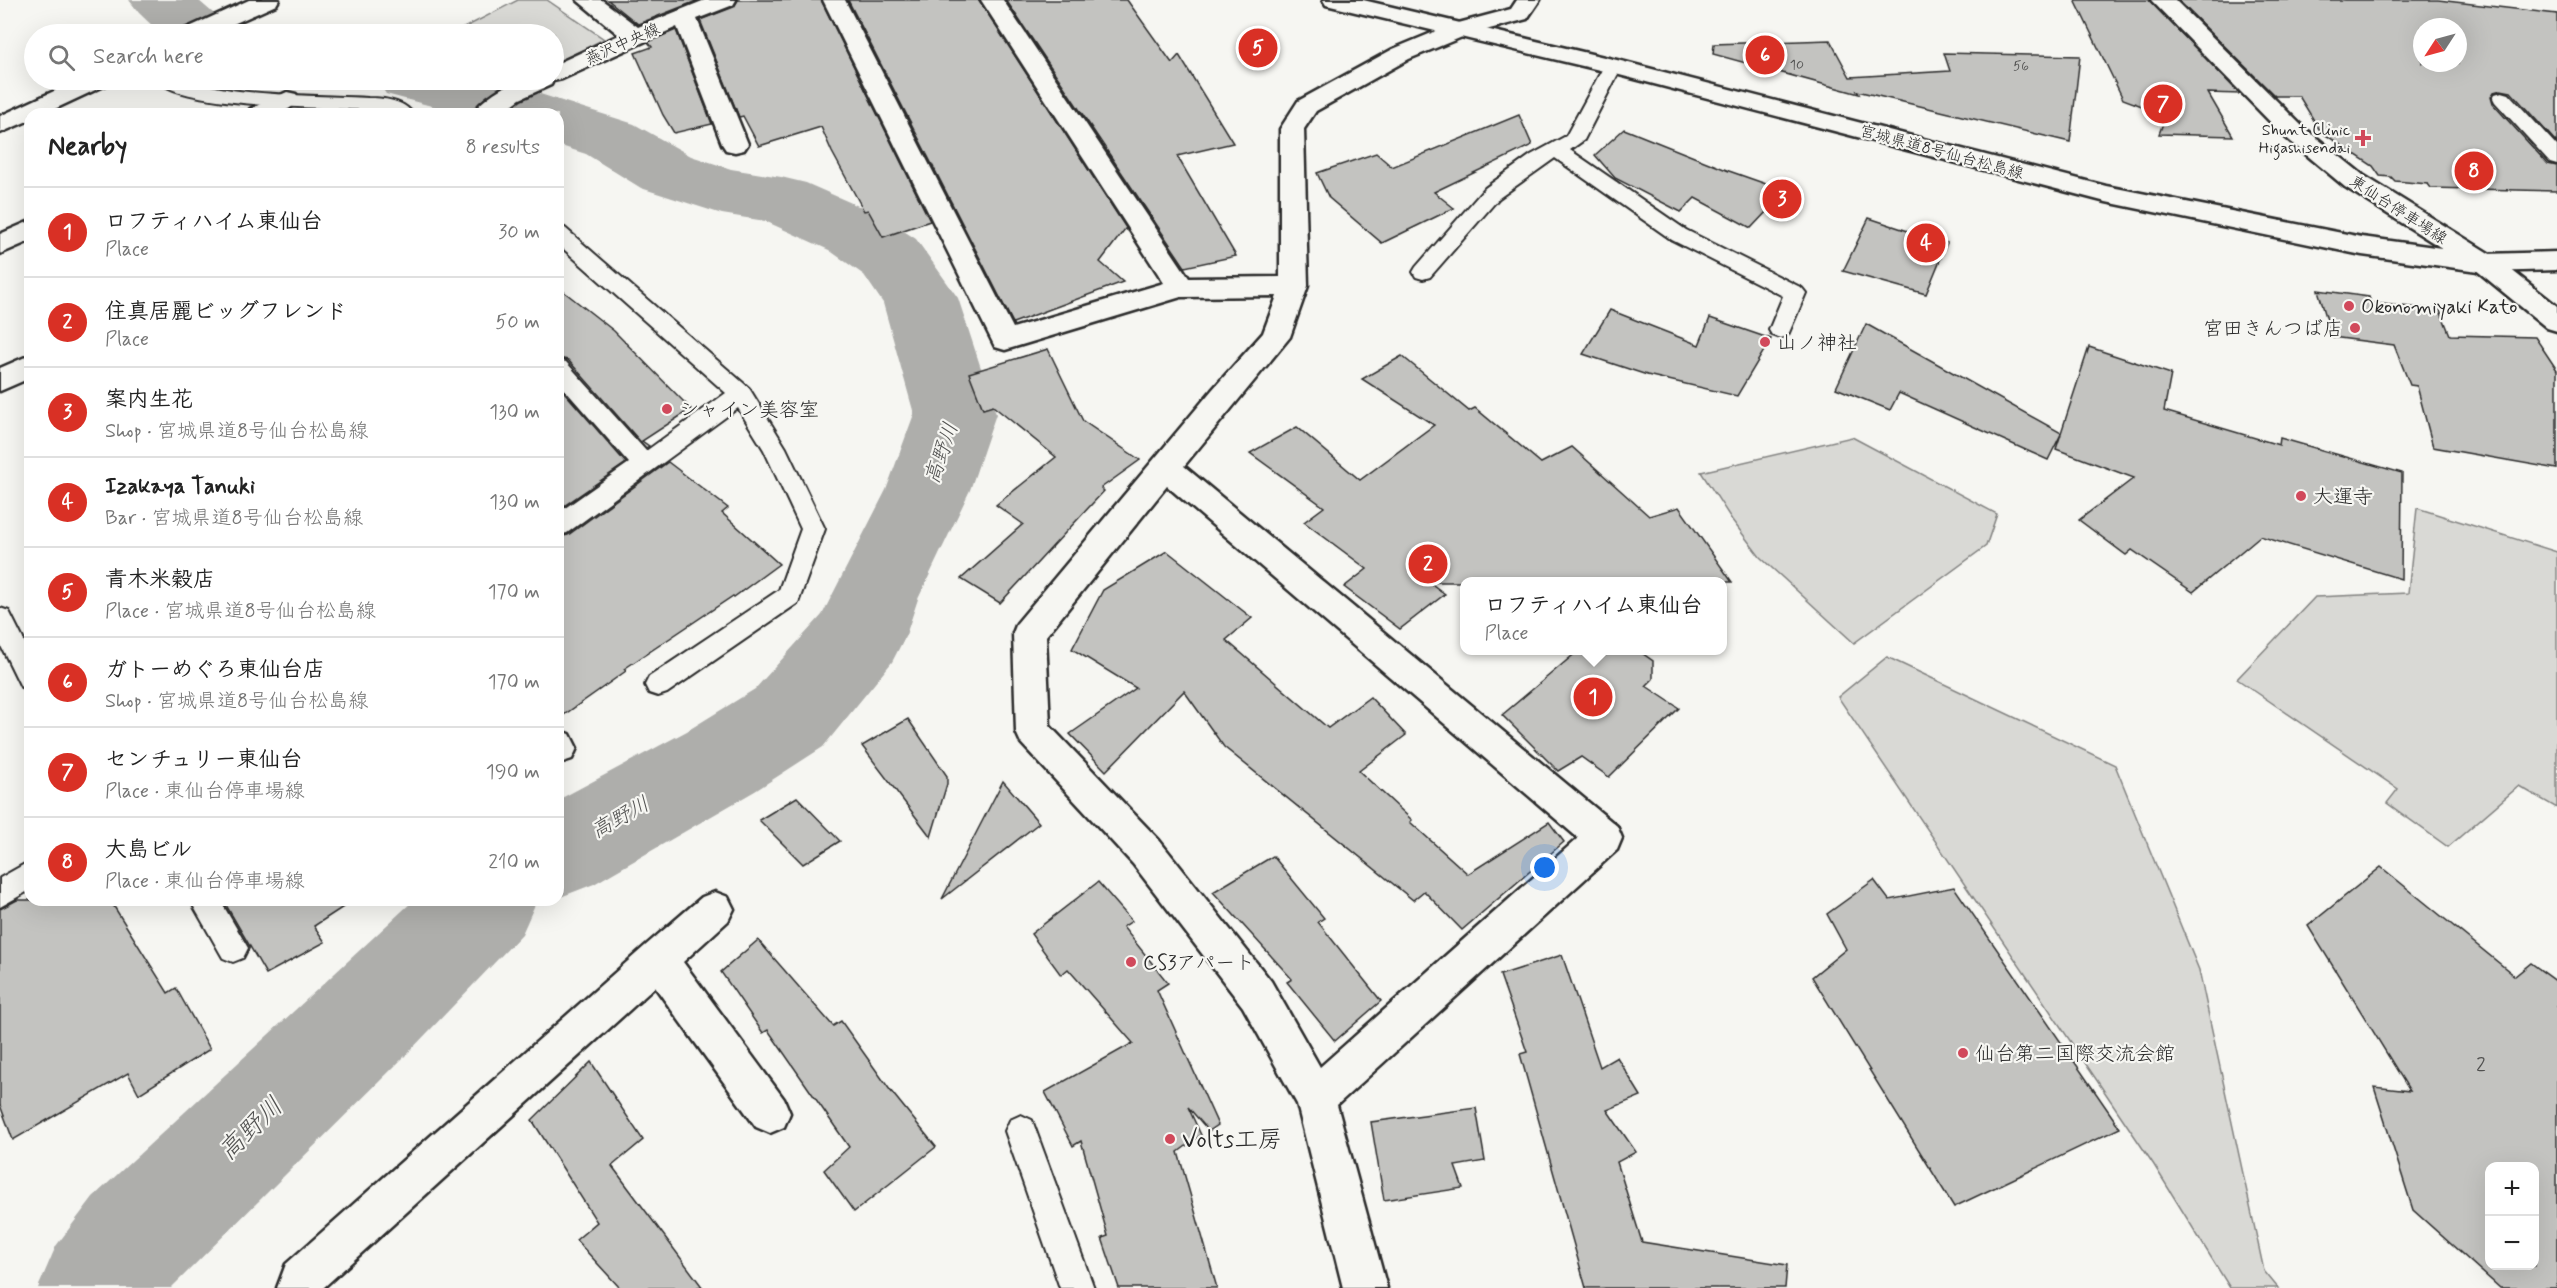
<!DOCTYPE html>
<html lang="en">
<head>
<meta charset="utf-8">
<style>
  :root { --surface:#fff; --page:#f2f2f2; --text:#222; --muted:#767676; --line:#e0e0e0; --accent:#d93025 }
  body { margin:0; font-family:Mynerve,"Klee One",sans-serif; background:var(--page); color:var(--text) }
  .controls { position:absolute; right:18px; bottom:18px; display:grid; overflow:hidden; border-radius:12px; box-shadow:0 6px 24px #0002 }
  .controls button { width:54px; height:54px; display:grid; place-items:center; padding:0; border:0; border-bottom:2px solid var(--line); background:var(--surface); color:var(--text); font:30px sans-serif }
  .compass { position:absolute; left:2413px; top:18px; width:54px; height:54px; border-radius:50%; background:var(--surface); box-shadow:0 6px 24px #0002; rotate:234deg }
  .you { position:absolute; left:1545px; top:868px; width:21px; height:21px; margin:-15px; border:4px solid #fff; border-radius:50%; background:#1a73e8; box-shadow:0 0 0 9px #1a73e833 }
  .badge { display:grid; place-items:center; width:39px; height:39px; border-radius:50%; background:var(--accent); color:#fff; font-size:20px; font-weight:700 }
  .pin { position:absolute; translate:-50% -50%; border:3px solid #fff; box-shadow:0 2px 6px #0006 }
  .popup { position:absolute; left:1460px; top:577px; width:267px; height:78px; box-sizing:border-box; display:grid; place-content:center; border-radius:12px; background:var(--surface); filter:drop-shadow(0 2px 4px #0005); font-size:20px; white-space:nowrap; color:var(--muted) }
  .popup b { font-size:22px; color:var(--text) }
  .popup::after { content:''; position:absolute; left:50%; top:100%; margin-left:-12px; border:12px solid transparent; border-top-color:var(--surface) }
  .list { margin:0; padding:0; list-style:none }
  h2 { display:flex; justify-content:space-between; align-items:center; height:78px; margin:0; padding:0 24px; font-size:26px }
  h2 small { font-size:20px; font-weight:400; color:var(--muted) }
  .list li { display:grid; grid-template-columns:39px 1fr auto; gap:18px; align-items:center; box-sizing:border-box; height:90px; padding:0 24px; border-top:2px solid var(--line) }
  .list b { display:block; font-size:22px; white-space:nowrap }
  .list p { margin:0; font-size:20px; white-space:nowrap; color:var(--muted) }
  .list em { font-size:20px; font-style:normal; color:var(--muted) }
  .icon { flex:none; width:33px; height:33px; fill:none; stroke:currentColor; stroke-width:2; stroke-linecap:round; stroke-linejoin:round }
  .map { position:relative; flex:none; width:2557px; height:1288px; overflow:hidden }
  .search { position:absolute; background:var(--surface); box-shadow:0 6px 24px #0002; left:24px; top:24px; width:540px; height:66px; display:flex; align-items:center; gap:15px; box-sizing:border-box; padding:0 21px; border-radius:33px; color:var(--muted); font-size:22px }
  .panel { position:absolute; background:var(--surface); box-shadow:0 6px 24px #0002; left:24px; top:108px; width:540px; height:798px; border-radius:18px }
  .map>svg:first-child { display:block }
  .green { fill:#d9d9d5; stroke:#828280; stroke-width:1.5 }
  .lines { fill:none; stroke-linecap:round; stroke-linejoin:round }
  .river { fill:#aeaeab; fill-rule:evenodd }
  .building { fill:#c3c3c0; stroke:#2b2b2b; stroke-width:1.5; fill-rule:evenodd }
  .service-casing { stroke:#2b2b2b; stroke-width:4 }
  .minor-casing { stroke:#2b2b2b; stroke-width:5 }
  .tertiary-casing { stroke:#2b2b2b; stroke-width:5 }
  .secondary-casing { stroke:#2b2b2b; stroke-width:5 }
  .primary-casing { stroke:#2b2b2b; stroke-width:5 }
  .service { fill:#f6f6f2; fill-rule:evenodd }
  .minor { fill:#f6f6f2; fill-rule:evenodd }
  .tertiary { fill:#f6f6f2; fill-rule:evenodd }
  .secondary { fill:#f6f6f2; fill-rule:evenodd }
  .primary { fill:#f6f6f2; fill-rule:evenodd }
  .poi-dot { fill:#d1495b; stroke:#f6f6f2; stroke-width:2 }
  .labels { text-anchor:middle; stroke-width:4.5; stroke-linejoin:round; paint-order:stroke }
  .far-number-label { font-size:14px; fill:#515150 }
  .far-street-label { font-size:16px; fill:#2b2b2b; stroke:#f6f6f2 }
  .far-poi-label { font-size:16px; fill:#2b2b2b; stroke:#f6f6f2; text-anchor:end }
  .poi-label { font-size:20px; fill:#2b2b2b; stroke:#f6f6f2; text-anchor:start }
  .near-number-label { font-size:20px; fill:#515150 }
  .water-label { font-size:21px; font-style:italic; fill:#525251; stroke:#f6f6f2 }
  .near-poi-label { font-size:24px; fill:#2b2b2b; stroke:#f6f6f2; text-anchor:start }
  .near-water-label { font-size:26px; font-style:italic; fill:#525251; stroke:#f6f6f2 }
</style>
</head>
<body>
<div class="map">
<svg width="2557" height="1288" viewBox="0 0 2557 1288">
  <rect width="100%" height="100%" fill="#f6f6f2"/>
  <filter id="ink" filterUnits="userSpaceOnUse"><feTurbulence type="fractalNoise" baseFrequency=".0167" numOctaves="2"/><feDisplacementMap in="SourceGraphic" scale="12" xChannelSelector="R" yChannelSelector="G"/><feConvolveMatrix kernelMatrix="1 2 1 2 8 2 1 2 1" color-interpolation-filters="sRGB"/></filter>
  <g filter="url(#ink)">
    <g class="green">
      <polygon points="518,0 547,0 604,39 554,64 554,34 452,34"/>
      <polygon points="1852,437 1997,514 1986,546 1854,643 1760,557 1732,520 1701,472"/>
      <polygon points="2417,508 2557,552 2557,808 2519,786 2448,847 2387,803 2398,789 2237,679 2315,597 2408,593"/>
      <polygon points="1887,657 2115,765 2199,970 2264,1271 2278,1288 2230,1288 2154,1165 1838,697"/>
    </g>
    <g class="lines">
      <g class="river">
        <polygon points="129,0 198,0 221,20 230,34 161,34 139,13"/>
        <polygon points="377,80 496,80 634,124 691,156 731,169 781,177 806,183 881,216 916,239 958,298 996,414 970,490 918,599 906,635 892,662 823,747 755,791 594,884 558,898 558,800 687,731 755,689 822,615 886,490 914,414 883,303 864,275 829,250 765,221 722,214 641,188 586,154 558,145 558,114 462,114 386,94"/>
        <polygon points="414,900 537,900 522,934 405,1056 171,1288 38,1288 56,1246 93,1197"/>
      </g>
    </g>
    <g class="building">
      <polygon points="608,0 699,0 638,24"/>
      <polygon points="738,0 821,0 930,221 883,237 868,210 864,211 832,152 821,127 759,146 743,116 739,117 700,20 734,7"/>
      <polygon points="848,0 979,0 1128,231 1125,229 1100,262 1123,282 1013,323"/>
      <polygon points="1006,0 1127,0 1172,63 1179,55 1233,143 1177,156 1236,256 1185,267"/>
      <polygon points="2075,0 2149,0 2240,94 2208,93 2233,136 2159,134 2166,115 2123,99"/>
      <path d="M2178,0H2438L2557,14V143L2511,92L2501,90L2494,92L2491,97L2493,104L2548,164L2557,166V191L2431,188L2428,184L2395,181L2391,177L2380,176L2373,166L2321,132L2299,96H2275ZM2422,27H2458V63H2422Z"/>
      <polygon points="676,30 712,124 674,133 663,115 635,53 652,47 648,42"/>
      <polygon points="1830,40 1850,77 1950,71 1944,53 2080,56 2070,142 1857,91 1859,94 1713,54 1714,44"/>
      <polygon points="1519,115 1532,145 1434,192 1454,208 1382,243 1329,198 1317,173 1376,153 1392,167"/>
      <polygon points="1624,129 1729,171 1786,191 1751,228 1695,198 1681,212 1615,178 1595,155"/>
      <polygon points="1869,218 1911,232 1912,230 1947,243 1926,294 1843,271"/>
      <polygon points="558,287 614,331 691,409 642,441 649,446 646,448 568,360 558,358"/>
      <polygon points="2318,290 2369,297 2371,303 2440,310 2450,335 2535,337 2557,370 2557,469 2433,447 2417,386 2410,385 2394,345 2332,337"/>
      <polygon points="1610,310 1699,345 1710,318 1771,339 1737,396 1647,375 1583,354"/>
      <polygon points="1866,324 2061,433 2089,347 2171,374 2164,411 2279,445 2280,438 2402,473 2401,579 2260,536 2193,592 2132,550 2126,555 2079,520 2134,478 2056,449 2061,434 2048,460 1899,393 1890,410 1836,388"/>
      <polygon points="1048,349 1083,421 1140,460 1101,488 1104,491 1000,603 961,579 1023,524 996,505 1056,457 993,406 983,409 969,373"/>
      <polygon points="1402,356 1469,411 1475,408 1541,463 1572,447 1649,516 1679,507 1732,582 1429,582 1445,594 1400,629 1344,587 1367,569 1304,522 1324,507 1250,453 1297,427 1360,480 1434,425 1362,379"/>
      <polygon points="558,385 626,463 558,510"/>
      <polygon points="668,462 728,508 722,513 779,564 734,597 733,596 624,669 626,671 558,719 558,537 568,535"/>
      <polygon points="1167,551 1252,618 1226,640 1328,728 1370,697 1406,735 1359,771 1412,820 1410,822 1468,874 1549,822 1564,842 1462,930 1424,891 1413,900 1224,747 1184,691 1106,771 1070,734 1136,688 1072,649 1103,590"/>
      <polygon points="1578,651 1639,651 1653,661 1653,679 1646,686 1679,708 1609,777 1581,757 1558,771 1502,715"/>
      <polygon points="908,719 947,776 947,784 931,837 862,746"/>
      <polygon points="1003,781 1039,823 942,899"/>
      <polygon points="797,797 840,841 803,864 759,820"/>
      <polygon points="1273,856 1324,918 1318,922 1381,1001 1335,1041 1287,982 1292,979 1213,892"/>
      <path d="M2381,867L2515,976L2531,963L2557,982V1288H2500L2413,1210L2374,1087L2410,1091L2308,926ZM2490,1167H2535V1266H2490Z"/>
      <polygon points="1874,880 1889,900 1954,887 2120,1128 1954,1207 1812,977 1846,949 1827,914"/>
      <polygon points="1098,882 1132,921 1123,927 1168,983 1157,990 1218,1125 1209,1131 1188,1107 1201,1135 1178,1152 1217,1288 1119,1288 1102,1238 1108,1236 1081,1141 1073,1146 1045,1092 1133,1043 1068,969 1061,975 1031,934"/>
      <polygon points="17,900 110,900 168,993 176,988 210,1049 139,1094 128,1073 13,1140 0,1105 0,909"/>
      <polygon points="223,900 354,900 314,926 325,942 266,974"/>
      <polygon points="758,940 833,1026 841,1021 890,1090 936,1147 854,1212 824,1170 849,1147 768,1030 763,1033 721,972"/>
      <polygon points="1562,955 1600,1067 1617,1057 1641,1096 1607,1110 1636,1152 1617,1162 1642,1242 1787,1265 1785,1288 1586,1288 1520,1054 1527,1052 1500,975"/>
      <polygon points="591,1062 643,1140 612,1166 703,1288 620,1288 576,1240 597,1222 532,1120"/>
      <polygon points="1476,1108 1485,1161 1455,1166 1463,1188 1384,1200 1371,1122"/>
    </g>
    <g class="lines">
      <defs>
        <g id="service">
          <polygon points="1613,60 1620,62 1622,66 1584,140 1570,150 1686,230 1802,288 1806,293 1788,335 1780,338 1772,335 1769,330 1783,296 1672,240 1555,158 1499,198 1430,277 1423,279 1416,277 1413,272 1416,267 1485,188 1531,155 1566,136 1604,66 1606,62"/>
          <path d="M158,80C184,77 212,88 239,91C282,96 325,96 368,98C383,98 404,100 413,114H389L380,110C343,108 177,108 158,80Z"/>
          <polygon points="2502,92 2509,94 2557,146 2557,164 2550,162 2495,102 2493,98 2495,94"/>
          <polygon points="558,226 565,228 749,388 786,448 825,529 798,603 667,693 658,696 649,693 645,685 649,677 779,590 801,529 764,450 738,408 567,533 558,535 558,513 629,463 558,382 558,360 566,362 646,451 726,393 558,244"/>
          <polygon points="0,608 9,611 30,653 30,690 21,687 0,644"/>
          <polygon points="30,861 30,890 0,907 0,878"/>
          <polygon points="190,900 220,900 248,948 243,958 233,962 223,958"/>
          <polygon points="1021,1115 1032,1120 1094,1288 1060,1288 1005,1131 1010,1120"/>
        </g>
        <g id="minor">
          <polygon points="249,0 279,0 276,5 211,34 181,34 185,29"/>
          <path d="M577,0H602L638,27L705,0H736L733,5L697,19L748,144L744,150L735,152L726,150L722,144L677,27L562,79L553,81L551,85L520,99L500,114H472C481,100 507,82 524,80C533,78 544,80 554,80V65L619,35Z"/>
          <path d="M823,0H845L1013,328L1164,283L981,0H1003L1189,278L1280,277V129L1298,101L1393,49L1451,25L1511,9L1517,0H1540L1527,19L1467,35L1409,59L1316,111L1304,129L1308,286L1290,337L1184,466L1617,826L1622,838L1617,850L1337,1105L1387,1288H1343L1297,1104L1243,1007L1133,864L1021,743L1016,732L1013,633L1017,623L1212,390L1263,333L1277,296L1181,297L1005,350L995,347ZM1167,486L1578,838L1320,1067L1271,981L1159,840L1050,726L1046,636Z"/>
          <polygon points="78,80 109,80 106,85 44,114 30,114 30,120 0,133 0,116"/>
          <path d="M287,92L296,94L299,99C287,117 266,114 247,114L250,109Z"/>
          <polygon points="30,221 30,241 0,254 0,234"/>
          <polygon points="30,355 30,378 0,391 0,368"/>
          <polygon points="558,730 570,734 577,748 572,759 560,763 558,762"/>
          <polygon points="715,892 728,897 734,909 728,921 683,962 784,1099 790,1113 784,1127 770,1133 756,1127 655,987 323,1288 277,1288 286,1264 645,946 702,897"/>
        </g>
        <polygon id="tertiary" points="2485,254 2495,257 2557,306 2557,331 2547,328 2475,269 2472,263 2475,257"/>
        <polygon id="secondary" points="2151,0 2175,0 2302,126 2363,175 2495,257 2498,263 2495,269 2485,272 2475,269 2345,187 2284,136"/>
        <polygon id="primary" points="1323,0 1363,0 1621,61 2106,186 2362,237 2485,254 2557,252 2557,270 2485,272 2362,255 2106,202 1608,72 1326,5"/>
      </defs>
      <use href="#service" class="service-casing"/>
      <use href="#minor" class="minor-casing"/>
      <use href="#tertiary" class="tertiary-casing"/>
      <use href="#secondary" class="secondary-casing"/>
      <use href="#primary" class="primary-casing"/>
      <use href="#service" class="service"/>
      <use href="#minor" class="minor"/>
      <use href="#tertiary" class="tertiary"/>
      <use href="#secondary" class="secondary"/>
      <use href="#primary" class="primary"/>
    </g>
  </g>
  <g class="poi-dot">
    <path d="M2360 129h6v6h6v6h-6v6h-6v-6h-6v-6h6z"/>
    <circle cx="2349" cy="306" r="6"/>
    <circle cx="2355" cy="328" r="6"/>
    <circle cx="1765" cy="342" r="6"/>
    <circle cx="667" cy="409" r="6"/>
    <circle cx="2301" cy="496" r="6"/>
    <circle cx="1131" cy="962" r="6"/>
    <circle cx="1963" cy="1053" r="6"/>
    <circle cx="1170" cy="1139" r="6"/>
  </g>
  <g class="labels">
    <g class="far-number-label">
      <text x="1797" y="69">10</text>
      <text x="2021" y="70">56</text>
    </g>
    <g class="far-street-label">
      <text transform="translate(622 43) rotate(-24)" y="6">燕沢中央線</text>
      <text transform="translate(1942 151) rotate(15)" y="6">宮城県道8号仙台松島線</text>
      <text transform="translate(2399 209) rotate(33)" y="6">東仙台停車場線</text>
    </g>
    <g class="far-poi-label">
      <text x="2350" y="135">Shunt Clinic<tspan x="2350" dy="18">Higashisendai</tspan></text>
    </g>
    <g class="poi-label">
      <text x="2361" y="313">Okonomiyaki Kato</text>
      <text x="2343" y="335" text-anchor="end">宮田きんつば店</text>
      <text x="1777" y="349">山ノ神社</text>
      <text x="679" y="416">シャイン美容室</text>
      <text x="2313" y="503">大運寺</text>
      <text x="1143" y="969">CS3アパート</text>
      <text x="1975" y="1060">仙台第二国際交流会館</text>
    </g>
    <g class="near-number-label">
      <text x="2481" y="1071">2</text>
    </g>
    <g class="water-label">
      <text transform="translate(941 453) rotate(-71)" y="7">高野川</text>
      <text transform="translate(620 817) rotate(-29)" y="7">高野川</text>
    </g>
    <g class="near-poi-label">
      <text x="1182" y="1147">Volts工房</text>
    </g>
    <g class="near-water-label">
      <text transform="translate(250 1128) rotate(-44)" y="9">高野川</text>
    </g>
  </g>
</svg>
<div class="controls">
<button>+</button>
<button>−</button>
</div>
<svg class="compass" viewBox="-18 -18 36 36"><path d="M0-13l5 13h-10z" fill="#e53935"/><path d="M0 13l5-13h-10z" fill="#767676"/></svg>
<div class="you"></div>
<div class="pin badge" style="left:1593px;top:697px">1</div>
<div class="popup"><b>ロフティハイム東仙台</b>Place</div>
<div class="pin badge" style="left:1428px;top:564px">2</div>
<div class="pin badge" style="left:1782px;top:199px">3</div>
<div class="pin badge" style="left:1926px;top:243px">4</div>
<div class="pin badge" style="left:1258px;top:48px">5</div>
<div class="pin badge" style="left:1765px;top:55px">6</div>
<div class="pin badge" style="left:2163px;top:104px">7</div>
<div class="pin badge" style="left:2474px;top:171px">8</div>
<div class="search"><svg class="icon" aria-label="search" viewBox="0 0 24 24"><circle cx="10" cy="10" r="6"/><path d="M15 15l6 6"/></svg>Search here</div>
<section class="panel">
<h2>Nearby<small>8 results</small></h2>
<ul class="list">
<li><span class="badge">1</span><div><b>ロフティハイム東仙台</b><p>Place</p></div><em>30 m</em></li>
<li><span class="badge">2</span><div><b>住真居麗ビッグフレンド</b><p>Place</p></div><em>50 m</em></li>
<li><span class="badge">3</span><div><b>案内生花</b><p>Shop · 宮城県道8号仙台松島線</p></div><em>130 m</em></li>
<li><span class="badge">4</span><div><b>Izakaya Tanuki</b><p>Bar · 宮城県道8号仙台松島線</p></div><em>130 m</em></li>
<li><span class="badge">5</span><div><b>青木米穀店</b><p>Place · 宮城県道8号仙台松島線</p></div><em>170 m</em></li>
<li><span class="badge">6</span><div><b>ガトーめぐろ東仙台店</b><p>Shop · 宮城県道8号仙台松島線</p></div><em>170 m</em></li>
<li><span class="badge">7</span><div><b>センチュリー東仙台</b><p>Place · 東仙台停車場線</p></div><em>190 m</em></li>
<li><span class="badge">8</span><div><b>大島ビル</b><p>Place · 東仙台停車場線</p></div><em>210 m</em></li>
</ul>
</section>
</div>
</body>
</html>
